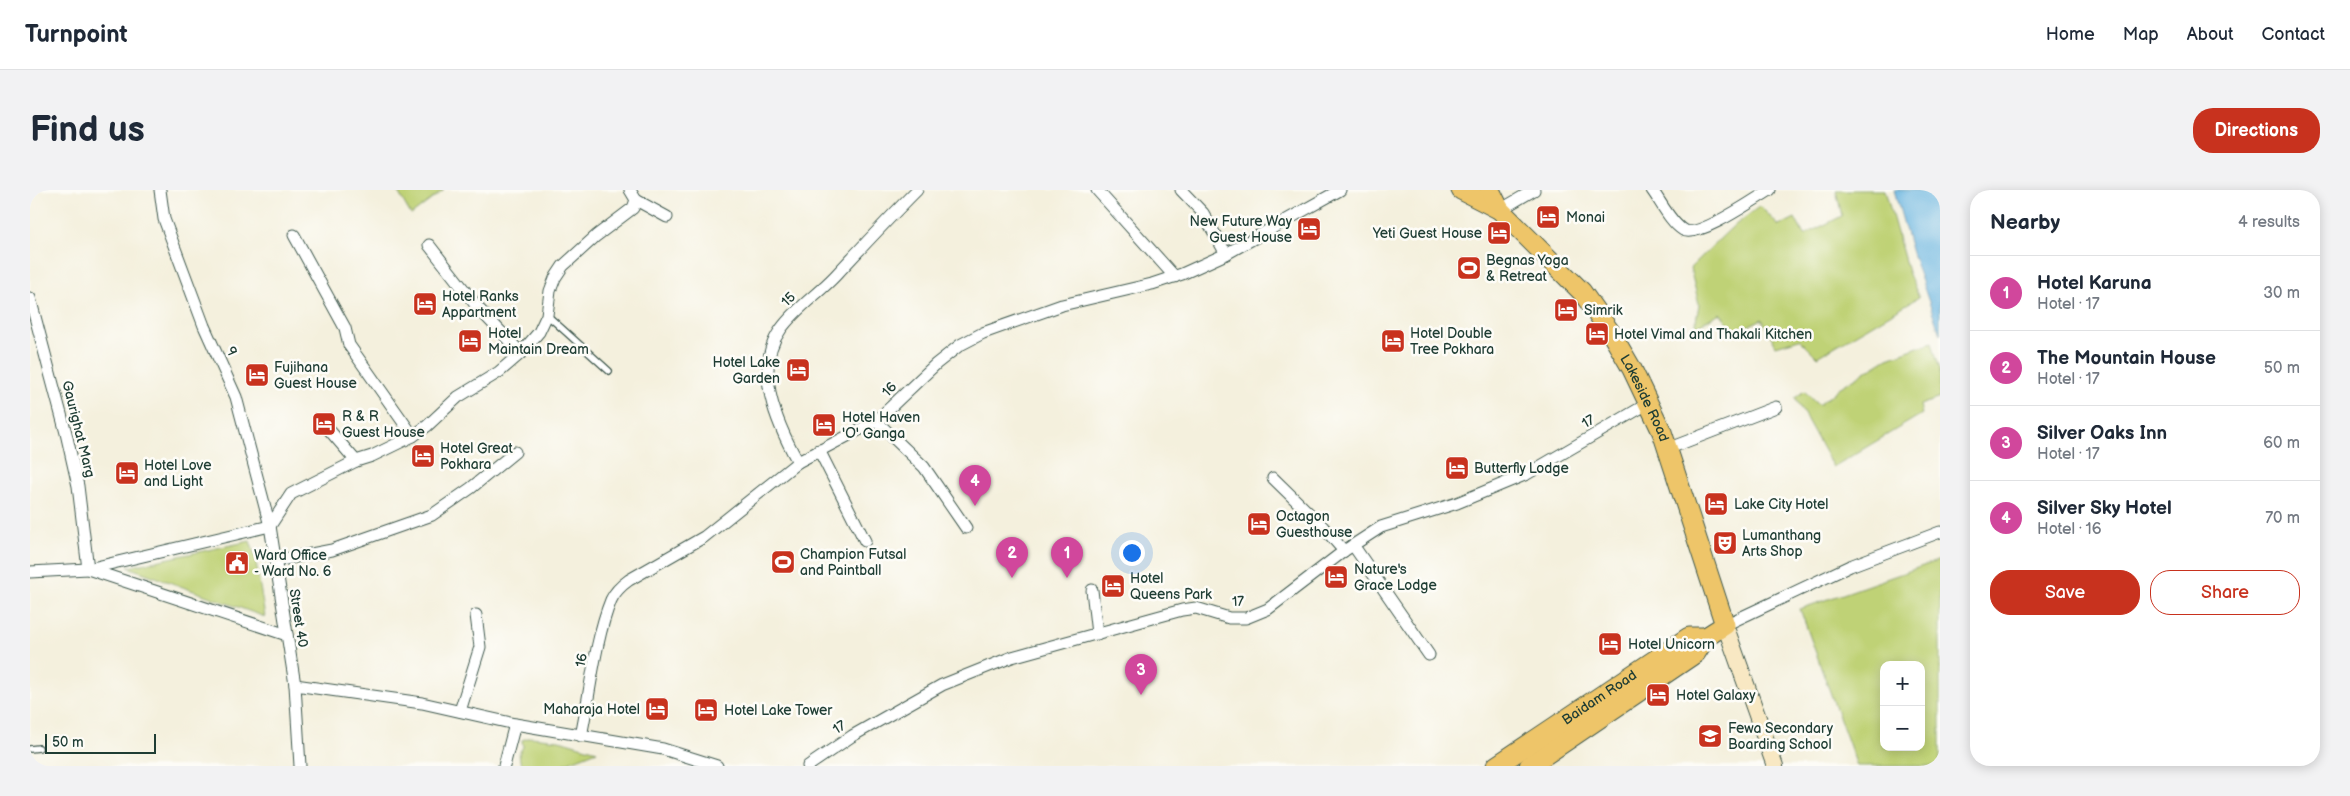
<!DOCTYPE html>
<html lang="en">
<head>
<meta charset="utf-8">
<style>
  :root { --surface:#fff; --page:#f2f2f3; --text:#1f2937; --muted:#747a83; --line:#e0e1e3; --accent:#c8321e }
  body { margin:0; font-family:"Balsamiq Sans",sans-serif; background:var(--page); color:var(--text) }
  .controls { position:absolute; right:15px; bottom:15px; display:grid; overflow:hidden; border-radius:10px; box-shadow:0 2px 12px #0003 }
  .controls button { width:45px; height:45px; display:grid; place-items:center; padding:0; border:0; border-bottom:1px solid var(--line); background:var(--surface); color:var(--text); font:25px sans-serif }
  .scale { position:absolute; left:15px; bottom:12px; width:111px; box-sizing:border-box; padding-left:5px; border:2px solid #1f3d34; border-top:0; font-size:14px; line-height:18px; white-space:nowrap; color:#1f3d34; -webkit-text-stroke:4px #fdfcf7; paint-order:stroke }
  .you { position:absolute; left:1101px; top:362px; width:18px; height:18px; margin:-12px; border:4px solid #fff; border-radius:50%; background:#1a73e8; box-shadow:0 0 0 8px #1a73e833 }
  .badge { display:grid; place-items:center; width:32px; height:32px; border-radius:50%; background:var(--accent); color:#fff; font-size:16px; font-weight:700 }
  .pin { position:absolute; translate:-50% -41px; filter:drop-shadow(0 1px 2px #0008) }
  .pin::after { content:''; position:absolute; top:26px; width:18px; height:15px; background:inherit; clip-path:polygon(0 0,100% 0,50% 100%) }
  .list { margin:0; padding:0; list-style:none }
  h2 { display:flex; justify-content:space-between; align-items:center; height:65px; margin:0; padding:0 20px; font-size:21px }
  h2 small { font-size:16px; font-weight:400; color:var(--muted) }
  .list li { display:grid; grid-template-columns:32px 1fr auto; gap:15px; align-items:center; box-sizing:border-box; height:75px; padding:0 20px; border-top:1px solid var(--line) }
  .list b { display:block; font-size:19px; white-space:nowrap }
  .list p { margin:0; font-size:16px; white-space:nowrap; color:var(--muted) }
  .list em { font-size:16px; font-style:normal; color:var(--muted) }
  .actions { display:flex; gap:10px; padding:15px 20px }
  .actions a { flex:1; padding:11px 0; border:1px solid var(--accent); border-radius:20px; text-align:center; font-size:18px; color:var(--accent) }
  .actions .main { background:var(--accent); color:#fff }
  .map { position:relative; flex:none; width:1910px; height:576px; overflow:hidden; border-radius:20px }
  header { display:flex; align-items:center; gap:30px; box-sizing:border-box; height:70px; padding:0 25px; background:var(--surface); border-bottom:1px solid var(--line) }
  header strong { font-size:24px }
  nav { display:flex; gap:28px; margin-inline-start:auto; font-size:18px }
  .intro { display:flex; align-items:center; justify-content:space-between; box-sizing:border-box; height:120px; padding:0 30px }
  h1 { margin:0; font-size:35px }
  .button { padding:12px 22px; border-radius:20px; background:var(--accent); color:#fff; font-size:18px; font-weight:700 }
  main { display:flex; gap:30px; padding:0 30px }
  aside { flex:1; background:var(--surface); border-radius:20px; box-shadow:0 2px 12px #0003 }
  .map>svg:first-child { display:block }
  .green { fill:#bfd276; stroke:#6f8855; fill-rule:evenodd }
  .water { fill:#65b2df; stroke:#42788a }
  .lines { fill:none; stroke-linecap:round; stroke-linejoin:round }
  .lane-casing { stroke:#3f584d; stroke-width:8 }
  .street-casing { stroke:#3f584d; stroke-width:13 }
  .secondary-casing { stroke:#3f584d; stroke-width:18 }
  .primary-casing { stroke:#3f584d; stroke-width:21 }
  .lane { stroke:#fff; stroke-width:5.5 }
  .street { stroke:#fff; stroke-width:11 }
  .secondary { stroke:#f8e8c3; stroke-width:16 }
  .primary { stroke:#eec569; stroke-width:19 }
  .labels { text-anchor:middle; stroke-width:5; stroke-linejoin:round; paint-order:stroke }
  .poi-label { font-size:14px; fill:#1f3d34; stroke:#fdfcf7; text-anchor:start }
  .street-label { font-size:14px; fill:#1f3d34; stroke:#fdfcf7 }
</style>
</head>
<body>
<header>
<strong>Turnpoint</strong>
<nav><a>Home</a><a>Map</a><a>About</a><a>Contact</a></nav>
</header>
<div class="intro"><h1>Find us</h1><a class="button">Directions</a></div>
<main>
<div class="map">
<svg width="1910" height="576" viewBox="0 0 1910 576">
  <rect width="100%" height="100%" fill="#fdfcf7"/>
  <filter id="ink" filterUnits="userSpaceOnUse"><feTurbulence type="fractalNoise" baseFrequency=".02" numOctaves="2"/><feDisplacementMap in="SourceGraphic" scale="10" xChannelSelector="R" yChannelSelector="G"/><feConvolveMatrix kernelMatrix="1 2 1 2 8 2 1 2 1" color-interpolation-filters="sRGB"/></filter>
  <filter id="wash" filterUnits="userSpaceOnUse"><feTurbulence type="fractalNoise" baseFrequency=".0096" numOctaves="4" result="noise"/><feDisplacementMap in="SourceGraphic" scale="20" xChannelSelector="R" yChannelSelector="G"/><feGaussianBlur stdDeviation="1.12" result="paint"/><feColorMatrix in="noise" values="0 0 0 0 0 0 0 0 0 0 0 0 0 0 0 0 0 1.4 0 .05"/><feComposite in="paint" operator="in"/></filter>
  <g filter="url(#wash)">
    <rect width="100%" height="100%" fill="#f4f0dd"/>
    <g class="green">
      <polygon points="367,0 414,0 381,25"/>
      <polygon points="1806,0 1855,0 1878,82 1889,107 1787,167 1769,149 1746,156 1732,129 1706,142 1690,123 1665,137 1669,114 1660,78 1700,39 1730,16 1749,36 1765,28 1774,45 1812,26"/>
      <polygon points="1902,152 1910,180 1910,208 1890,215 1892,224 1803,277 1765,208 1774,201 1789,215 1809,198 1858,168"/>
      <polygon points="220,351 225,366 235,427 98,377"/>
      <path d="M1910,370V576H1827L1770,419ZM1854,475H1891V557H1854Z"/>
      <polygon points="501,547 529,550 567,561 529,576 494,576 490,571 489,563 493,557 492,550"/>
    </g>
    <polygon class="water" points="1864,0 1910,0 1910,144 1882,63"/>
  </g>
  <g filter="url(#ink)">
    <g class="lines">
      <defs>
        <g id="lane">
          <polyline points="517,125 579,181"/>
          <polyline points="0,559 9,558"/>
        </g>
        <g id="street">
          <polyline points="130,0 134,29 174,136 206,207 240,336 265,495 270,576"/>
          <polyline points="1067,0 1145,87"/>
          <polyline points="1151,0 1173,23 1196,64"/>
          <path d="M1622,0C1631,12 1640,32 1653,40C1668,49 1725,9 1740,0"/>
          <polyline points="606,10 637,27"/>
          <polyline points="1470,20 1504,0"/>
          <polyline points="264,45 315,138 319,155 383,246"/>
          <polyline points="399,55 449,119 491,163"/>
          <polyline points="0,108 36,243 48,296 58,379 257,445"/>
          <polyline points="846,231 894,277 936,338"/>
          <polyline points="294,234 326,271"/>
          <polyline points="1637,259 1746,217"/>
          <polyline points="789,260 835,351"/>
          <path d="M768,272C747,234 722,179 751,139C766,118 788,104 805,86C832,57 859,28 887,0"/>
          <polyline points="1243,288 1293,337 1314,361"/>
          <polyline points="1323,355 1399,465"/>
          <polyline points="245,371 302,360 402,325 441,298 485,262"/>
          <polyline points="0,382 58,379 240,336 261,304 326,271 342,266 383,246 397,236 428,207 469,182 491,163 509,142 517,125 520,101 525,88 533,76 566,46 603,18 606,10 600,0"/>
          <polyline points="1062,400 1067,444"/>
          <polyline points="1695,435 1820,376 1910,342"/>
          <polyline points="265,495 392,513 485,534 633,559 687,576"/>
          <polyline points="430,521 450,457 446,425"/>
          <path d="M551,546C560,504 565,449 581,410C585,401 592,395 599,390L674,347L768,272L846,231L906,174L930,155L953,143L1032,115L1122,94L1152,84L1196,64L1310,0"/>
          <polyline points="474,576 485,534"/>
          <polyline points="778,576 822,546 912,495 982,467 1152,420 1166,418 1199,428 1216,428 1238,419 1314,361 1351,337 1427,313 1497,284 1619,213"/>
        </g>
        <polyline id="secondary" points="1695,435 1745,576"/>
        <g id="primary">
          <polyline points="1431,0 1470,20"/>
          <path id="s1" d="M1460,0L1470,20L1552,102L1581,143L1602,179L1632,242L1695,435L1676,447L1666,463L1499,576"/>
          <path id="s2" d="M1466,576L1659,447H1676"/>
        </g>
      </defs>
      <use href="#lane" class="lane-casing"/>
      <use href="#street" class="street-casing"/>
      <use href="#secondary" class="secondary-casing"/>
      <use href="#primary" class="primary-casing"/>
      <use href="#lane" class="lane"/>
      <use href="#street" class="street"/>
      <use href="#secondary" class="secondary"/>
      <use href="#primary" class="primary"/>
    </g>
  </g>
  <defs>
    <symbol id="hotel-square" viewBox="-11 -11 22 22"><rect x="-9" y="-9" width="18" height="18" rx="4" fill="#c8321e" stroke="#fdfcf7"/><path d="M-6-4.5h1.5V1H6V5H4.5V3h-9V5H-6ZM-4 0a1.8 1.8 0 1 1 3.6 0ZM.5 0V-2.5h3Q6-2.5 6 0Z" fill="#fff"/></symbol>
    <symbol id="stadium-square" viewBox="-11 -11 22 22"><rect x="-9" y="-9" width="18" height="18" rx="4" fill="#c8321e" stroke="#fdfcf7"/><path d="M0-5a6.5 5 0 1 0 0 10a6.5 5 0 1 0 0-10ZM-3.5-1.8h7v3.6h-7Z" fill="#fff"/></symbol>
    <symbol id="theatre-square" viewBox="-11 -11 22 22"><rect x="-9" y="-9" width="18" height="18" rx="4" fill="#c8321e" stroke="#fdfcf7"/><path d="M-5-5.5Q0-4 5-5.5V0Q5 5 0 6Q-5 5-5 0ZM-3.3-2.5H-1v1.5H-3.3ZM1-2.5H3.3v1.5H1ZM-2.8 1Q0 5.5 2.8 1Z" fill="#fff"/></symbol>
    <symbol id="civic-square" viewBox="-11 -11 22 22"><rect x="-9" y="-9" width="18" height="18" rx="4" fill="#c8321e" stroke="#fdfcf7"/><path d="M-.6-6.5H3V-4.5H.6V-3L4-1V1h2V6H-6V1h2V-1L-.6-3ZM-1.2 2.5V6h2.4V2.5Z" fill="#fff"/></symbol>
    <symbol id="school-square" viewBox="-11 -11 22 22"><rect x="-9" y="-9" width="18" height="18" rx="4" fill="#c8321e" stroke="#fdfcf7"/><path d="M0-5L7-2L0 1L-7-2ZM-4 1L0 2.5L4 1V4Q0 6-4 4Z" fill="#fff"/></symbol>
  </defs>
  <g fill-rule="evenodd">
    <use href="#hotel-square" x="1504" y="13" width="28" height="28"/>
    <use href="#hotel-square" x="1265" y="25" width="28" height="28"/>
    <use href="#hotel-square" x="1455" y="29" width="28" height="28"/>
    <use href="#stadium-square" x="1425" y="64" width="28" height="28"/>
    <use href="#hotel-square" x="381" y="100" width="28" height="28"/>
    <use href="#hotel-square" x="1522" y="106" width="28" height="28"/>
    <use href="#hotel-square" x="1553" y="130" width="28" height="28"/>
    <use href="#hotel-square" x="426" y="137" width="28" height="28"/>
    <use href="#hotel-square" x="1349" y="137" width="28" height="28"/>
    <use href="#hotel-square" x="754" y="166" width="28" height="28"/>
    <use href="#hotel-square" x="213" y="171" width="28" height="28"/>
    <use href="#hotel-square" x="280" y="220" width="28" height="28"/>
    <use href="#hotel-square" x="780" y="221" width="28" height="28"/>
    <use href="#hotel-square" x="379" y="252" width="28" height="28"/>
    <use href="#hotel-square" x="1413" y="264" width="28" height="28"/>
    <use href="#hotel-square" x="83" y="269" width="28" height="28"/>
    <use href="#hotel-square" x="1672" y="300" width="28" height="28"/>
    <use href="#hotel-square" x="1215" y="320" width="28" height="28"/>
    <use href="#theatre-square" x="1681" y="339" width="28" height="28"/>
    <use href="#stadium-square" x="739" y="358" width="28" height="28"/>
    <use href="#civic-square" x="193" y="359" width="28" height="28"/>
    <use href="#hotel-square" x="1292" y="373" width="28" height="28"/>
    <use href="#hotel-square" x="1069" y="382" width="28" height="28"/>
    <use href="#hotel-square" x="1566" y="440" width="28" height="28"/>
    <use href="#hotel-square" x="1614" y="491" width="28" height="28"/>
    <use href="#hotel-square" x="613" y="505" width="28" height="28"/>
    <use href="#hotel-square" x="662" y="506" width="28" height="28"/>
    <use href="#school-square" x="1666" y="532" width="28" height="28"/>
  </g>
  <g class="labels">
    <g class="poi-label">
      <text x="1536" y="32">Monai</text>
      <text x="1262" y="36" text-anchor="end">New Future Way<tspan x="1262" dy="16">Guest House</tspan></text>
      <text x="1452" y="48" text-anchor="end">Yeti Guest House</text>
      <text x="1456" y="75">Begnas Yoga<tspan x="1456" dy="16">&amp; Retreat</tspan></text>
      <text x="412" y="111">Hotel Ranks<tspan x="412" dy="16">Appartment</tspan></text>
      <text x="1554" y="125">Simrik</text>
      <text x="458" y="148">Hotel<tspan x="458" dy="16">Maintain Dream</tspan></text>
      <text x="1380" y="148">Hotel Double<tspan x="1380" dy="16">Tree Pokhara</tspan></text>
      <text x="1584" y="149">Hotel Vimal and Thakali Kitchen</text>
      <text x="750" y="177" text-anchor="end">Hotel Lake<tspan x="750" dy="16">Garden</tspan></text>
      <text x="244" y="182">Fujihana<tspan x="244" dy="16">Guest House</tspan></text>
      <text x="312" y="231">R &amp; R<tspan x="312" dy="16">Guest House</tspan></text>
      <text x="812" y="232">Hotel Haven<tspan x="812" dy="16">'O' Ganga</tspan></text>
      <text x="410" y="263">Hotel Great<tspan x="410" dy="16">Pokhara</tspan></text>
      <text x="114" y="280">Hotel Love<tspan x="114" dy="16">and Light</tspan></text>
      <text x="1444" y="283">Butterfly Lodge</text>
      <text x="1704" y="319">Lake City Hotel</text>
      <text x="1246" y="331">Octagon<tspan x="1246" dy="16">Guesthouse</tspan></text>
      <text x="1712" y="350">Lumanthang<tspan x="1712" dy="16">Arts Shop</tspan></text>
      <text x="770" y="369">Champion Futsal<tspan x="770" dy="16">and Paintball</tspan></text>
      <text x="224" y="370">Ward Office<tspan x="224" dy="16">- Ward No. 6</tspan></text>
      <text x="1324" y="384">Nature's<tspan x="1324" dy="16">Grace Lodge</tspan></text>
      <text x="1100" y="393">Hotel<tspan x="1100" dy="16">Queens Park</tspan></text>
      <text x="1598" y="459">Hotel Unicorn</text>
      <text x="1646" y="510">Hotel Galaxy</text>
      <text x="610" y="524" text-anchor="end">Maharaja Hotel</text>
      <text x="694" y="525">Hotel Lake Tower</text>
      <text x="1698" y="543">Fewa Secondary<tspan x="1698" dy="16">Boarding School</tspan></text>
    </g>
    <g class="street-label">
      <text transform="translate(758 109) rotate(-44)" y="5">15</text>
      <text transform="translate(202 161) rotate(66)" y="5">9</text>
      <text transform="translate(859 199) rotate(-46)" y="5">16</text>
      <text dy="5" stroke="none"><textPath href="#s1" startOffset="262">Lakeside Road</textPath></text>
      <text transform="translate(1558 231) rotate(-30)" y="5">17</text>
      <text transform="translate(49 239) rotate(76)" y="5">Gaurighat Marg</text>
      <text transform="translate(1208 411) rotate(-3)" y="5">17</text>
      <text transform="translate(269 428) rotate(81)" y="5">Street 40</text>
      <text transform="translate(551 470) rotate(-79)" y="5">16</text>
      <text dy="5" stroke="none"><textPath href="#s2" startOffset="124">Baidam Road</textPath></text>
      <text transform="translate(809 537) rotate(-32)" y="5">17</text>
    </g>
  </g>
</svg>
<div class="controls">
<button>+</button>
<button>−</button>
</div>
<div class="scale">50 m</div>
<div class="you"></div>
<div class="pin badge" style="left:1037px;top:388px;background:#d1479c">1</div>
<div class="pin badge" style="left:982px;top:388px;background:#d1479c">2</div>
<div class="pin badge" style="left:1111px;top:505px;background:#d1479c">3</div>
<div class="pin badge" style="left:945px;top:316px;background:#d1479c">4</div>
</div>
<aside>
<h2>Nearby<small>4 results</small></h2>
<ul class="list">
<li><span class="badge" style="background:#d1479c">1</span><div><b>Hotel Karuna</b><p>Hotel · 17</p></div><em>30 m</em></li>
<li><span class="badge" style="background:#d1479c">2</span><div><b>The Mountain House</b><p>Hotel · 17</p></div><em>50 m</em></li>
<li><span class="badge" style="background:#d1479c">3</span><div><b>Silver Oaks Inn</b><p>Hotel · 17</p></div><em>60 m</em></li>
<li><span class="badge" style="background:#d1479c">4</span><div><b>Silver Sky Hotel</b><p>Hotel · 16</p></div><em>70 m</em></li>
</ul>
<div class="actions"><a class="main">Save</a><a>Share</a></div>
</aside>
</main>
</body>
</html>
